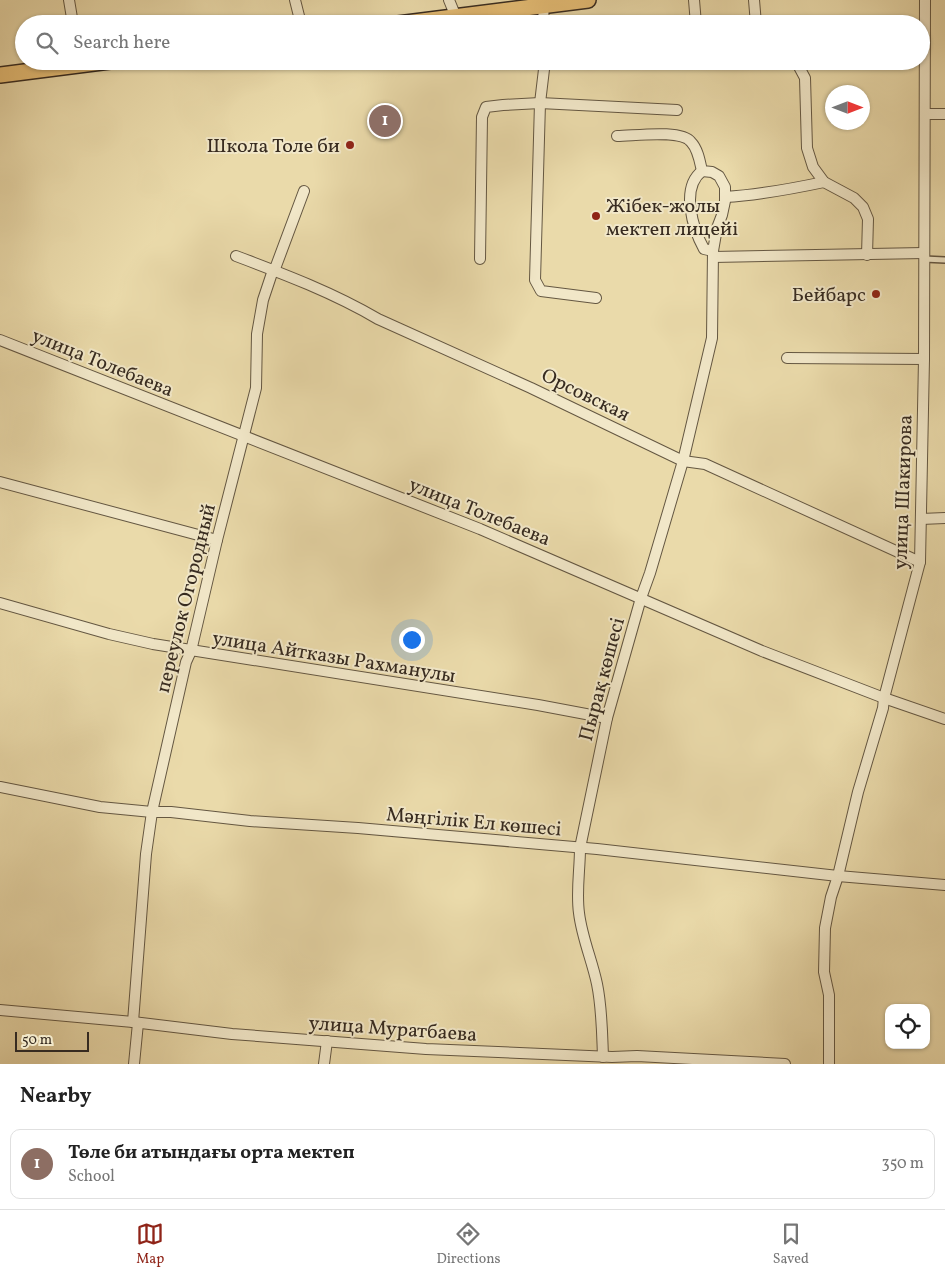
<!DOCTYPE html>
<html lang="en">
<head>
<meta charset="utf-8">
<style>
  :root { --surface:#fff; --page:#f6f6f6; --text:#222; --muted:#767676; --line:#e0e0e0; --accent:#8f2418 }
  body { margin:0; font-family:Vollkorn,serif; background:var(--page); color:var(--text) }
  .controls { position:absolute; right:15px; bottom:15px; display:grid; overflow:hidden; border-radius:10px; box-shadow:0 1px 4px #0004 }
  .controls button { width:45px; height:45px; display:grid; place-items:center; padding:0; border:0; border-bottom:1px solid var(--line); background:var(--surface); color:var(--text); font:25px sans-serif }
  .compass { position:absolute; left:825px; top:85px; width:45px; height:45px; border-radius:50%; background:var(--surface); box-shadow:0 1px 4px #0004; rotate:90deg }
  .scale { position:absolute; left:15px; bottom:12px; width:74px; box-sizing:border-box; padding-left:5px; border:2px solid #372b20; border-top:0; font-size:14px; line-height:18px; white-space:nowrap; color:#372b20; -webkit-text-stroke:4px #f1e7c8; paint-order:stroke }
  .you { position:absolute; left:411px; top:639px; width:18px; height:18px; margin:-12px; border:4px solid #fff; border-radius:50%; background:#1a73e8; box-shadow:0 0 0 8px #1a73e833 }
  .badge { display:grid; place-items:center; width:32px; height:32px; border-radius:50%; background:var(--accent); color:#fff; font-size:16px; font-weight:700 }
  .pin { position:absolute; translate:-50% -50%; border:2px solid #fff; box-shadow:0 1px 5px #0006 }
  .list { margin:0; padding:0; list-style:none }
  h2 { display:flex; justify-content:space-between; align-items:center; height:65px; margin:0; padding:0 20px; font-size:21px }
  h2 small { font-size:16px; font-weight:400; color:var(--muted) }
  .list li { display:grid; grid-template-columns:32px 1fr auto; gap:15px; align-items:center; box-sizing:border-box; height:70px; margin:0 10px 10px; padding:0 10px; border:1px solid var(--line); border-radius:10px }
  .list b { display:block; font-size:19px; white-space:nowrap }
  .list p { margin:0; font-size:16px; white-space:nowrap; color:var(--muted) }
  .list em { font-size:16px; font-style:normal; color:var(--muted) }
  .icon { flex:none; width:28px; height:28px; fill:none; stroke:currentColor; stroke-width:2; stroke-linecap:round; stroke-linejoin:round }
  .map { position:relative; flex:none; width:945px; height:1064px; overflow:hidden }
  .search { position:absolute; background:var(--surface); box-shadow:0 1px 4px #0004; left:15px; right:15px; top:15px; height:55px; display:flex; align-items:center; gap:12px; box-sizing:border-box; padding:0 18px; border-radius:28px; color:var(--muted); font-size:19px }
  .sheet { height:145px; background:var(--surface) }
  nav { display:flex; justify-content:space-around; align-items:center; box-sizing:border-box; height:70px; border-top:1px solid var(--line); background:var(--surface); font-size:14px; color:var(--muted) }
  nav a { display:grid; justify-items:center; gap:2px }
  nav .on { color:var(--accent) }
  .map>svg:first-child { display:block }
  .lines { fill:none; stroke-linecap:round; stroke-linejoin:round }
  .service-casing { stroke:#645742; stroke-width:8 }
  .minor-casing { stroke:#645742; stroke-width:12 }
  .primary-casing { stroke:#372b20; stroke-width:18 }
  .service { stroke:#f1e7c8; stroke-width:5 }
  .minor { stroke:#f1e7c8; stroke-width:10 }
  .primary { stroke:#e5bd75; stroke-width:15 }
  .poi-dot { fill:#8f2418; stroke:#f1e7c8; stroke-width:2 }
  .labels { text-anchor:middle; stroke-width:4; stroke-linejoin:round; paint-order:stroke }
  .poi-label { font-size:20px; fill:#372b20; stroke:#f1e7c8; text-anchor:end }
  .street-label { font-size:20px; fill:#372b20; stroke:#f1e7c8 }
</style>
</head>
<body>
<div class="map">
<svg width="945" height="1064" viewBox="0 0 945 1064">
  <rect width="100%" height="100%" fill="#eadaaa"/>
  <filter id="stains"><feTurbulence type="fractalNoise" baseFrequency=".004" numOctaves="4"/><feColorMatrix values="0 0 0 0 .2 0 0 0 0 .09 0 0 0 0 .02 0 0 0 .5 -.17"/></filter>
  <radialGradient id="worn" r=".72"><stop offset=".6" stop-color="#630" stop-opacity="0"/><stop offset="1" stop-color="#630" stop-opacity=".3"/></radialGradient>
  <g class="lines">
    <defs>
      <polyline id="service" points="924,259 945,260"/>
      <g id="minor">
        <polyline points="69,0 73,24"/>
        <polyline points="295,0 301,24"/>
        <polyline points="449,0 456,17"/>
        <polyline points="694,0 696,24"/>
        <polyline points="754,0 756,24"/>
        <polyline points="543,6 544,24"/>
        <polyline points="545,61 540,103 535,280 541,291 596,298"/>
        <polyline points="792,61 798,65 805,78 807,148 813,167 824,182 854,198 863,207 868,219 867,255"/>
        <polyline points="925,114 945,114"/>
        <path d="M702,171C680,188 693,229 704,249L713,251"/>
        <path d="M725,197C759,195 791,189 824,182"/>
        <path d="M236,256C284,274 334,293 378,319L531,388L683,461L705,464L920,562"/>
        <polyline points="713,257 924,253"/>
        <polyline points="480,259 482,117 486,107 503,105 540,103 677,110"/>
        <polyline points="0,340 480,529 762,651 884,698 945,719"/>
        <polyline points="787,358 924,359"/>
        <polyline points="0,482 217,540"/>
        <polyline points="921,519 945,518"/>
        <polyline points="0,603 109,634 153,644 538,705 607,718"/>
        <polyline points="0,787 100,807 152,812 171,812 250,821 358,828 597,849 838,876 945,885"/>
        <polyline points="0,1010 133,1022 232,1034 426,1049 612,1057 637,1056 785,1064"/>
        <polyline points="133,1022 146,854 152,812 186,662 191,651 217,540 256,388 257,334 263,300 273,270 276,266 304,191"/>
        <path d="M603,1057C602,1032 602,1008 597,984C592,960 582,938 579,913C576,891 580,870 580,848L607,718L641,598L650,573L683,461L712,338L713,251L717,228L722,215L725,201V187L719,176L712,172L702,171C700,162 698,149 691,142C681,129 634,136 617,136"/>
        <polyline points="134,1064 138,1023"/>
        <polyline points="324,1064 327,1041"/>
        <polyline points="829,1064 829,995 824,972 825,928 831,897 838,876 858,792 883,708 884,698 920,562 924,359 925,0"/>
      </g>
      <g id="primary">
        <polyline points="398,24 588,0"/>
        <polyline points="0,75 110,61"/>
      </g>
    </defs>
    <use href="#service" class="service-casing"/>
    <use href="#minor" class="minor-casing"/>
    <use href="#primary" class="primary-casing"/>
    <use href="#service" class="service"/>
    <use href="#minor" class="minor"/>
    <use href="#primary" class="primary"/>
  </g>
  <g class="poi-dot">
    <circle cx="350" cy="145" r="5"/>
    <circle cx="596" cy="216" r="5"/>
    <circle cx="876" cy="294" r="5"/>
  </g>
  <g class="labels">
    <g class="poi-label">
      <text x="340" y="152">Школа Толе би</text>
      <text x="606" y="212" text-anchor="start">Жібек-жолы<tspan x="606" dy="23">мектеп лицейі</tspan></text>
      <text x="866" y="301">Бейбарс</text>
    </g>
    <g class="street-label">
      <text transform="translate(103 362) rotate(22)" y="7">улица Толебаева</text>
      <text transform="translate(586 394) rotate(26)" y="7">Орсовская</text>
      <text transform="translate(902 492) rotate(-88)" y="7">улица Шакирова</text>
      <text transform="translate(480 511) rotate(22)" y="7">улица Толебаева</text>
      <text transform="translate(185 598) rotate(-76)" y="7">переулок Огородный</text>
      <text transform="translate(334 656) rotate(9)" y="7">улица Айтказы Рахманулы</text>
      <text transform="translate(601 679) rotate(-75)" y="7">Пырақ көшесі</text>
      <text transform="translate(474 821) rotate(5)" y="7">Мәңгілік Ел көшесі</text>
      <text transform="translate(393 1028) rotate(4)" y="7">улица Муратбаева</text>
    </g>
  </g>
  <rect width="100%" height="100%" filter="url(#stains)"/>
  <rect width="100%" height="100%" fill="url(#worn)"/>
</svg>
<div class="controls">
<button><svg class="icon" aria-label="locate" viewBox="0 0 24 24"><circle cx="12" cy="12" r="6"/><path d="M12 2v4M12 18v4M2 12h4M18 12h4"/></svg></button>
</div>
<svg class="compass" viewBox="-18 -18 36 36"><path d="M0-13l5 13h-10z" fill="#e53935"/><path d="M0 13l5-13h-10z" fill="#767676"/></svg>
<div class="scale">50 m</div>
<div class="you"></div>
<div class="pin badge" style="left:385px;top:121px;background:#8d6e63">1</div>
<div class="search"><svg class="icon" aria-label="search" viewBox="0 0 24 24"><circle cx="10" cy="10" r="6"/><path d="M15 15l6 6"/></svg>Search here</div>
</div>
<section class="sheet">
<h2>Nearby<small></small></h2>
<ul class="list">
<li><span class="badge" style="background:#8d6e63">1</span><div><b>Төле би атындағы орта мектеп</b><p>School</p></div><em>350 m</em></li>
</ul>
</section>
<nav>
<a class="on"><svg class="icon" aria-label="map" viewBox="0 0 24 24"><path d="M3 6l6-2 6 2 6-2v14l-6 2-6-2-6 2zM9 4v14M15 6v14"/></svg>Map</a>
<a><svg class="icon" aria-label="directions" viewBox="0 0 24 24"><path d="M12 3l9 9-9 9-9-9zM9 14v-3h6M13 9l2 2-2 2"/></svg>Directions</a>
<a><svg class="icon" aria-label="saved" viewBox="0 0 24 24"><path d="M7 4h10v16l-5-4-5 4z"/></svg>Saved</a>
</nav>
</body>
</html>
